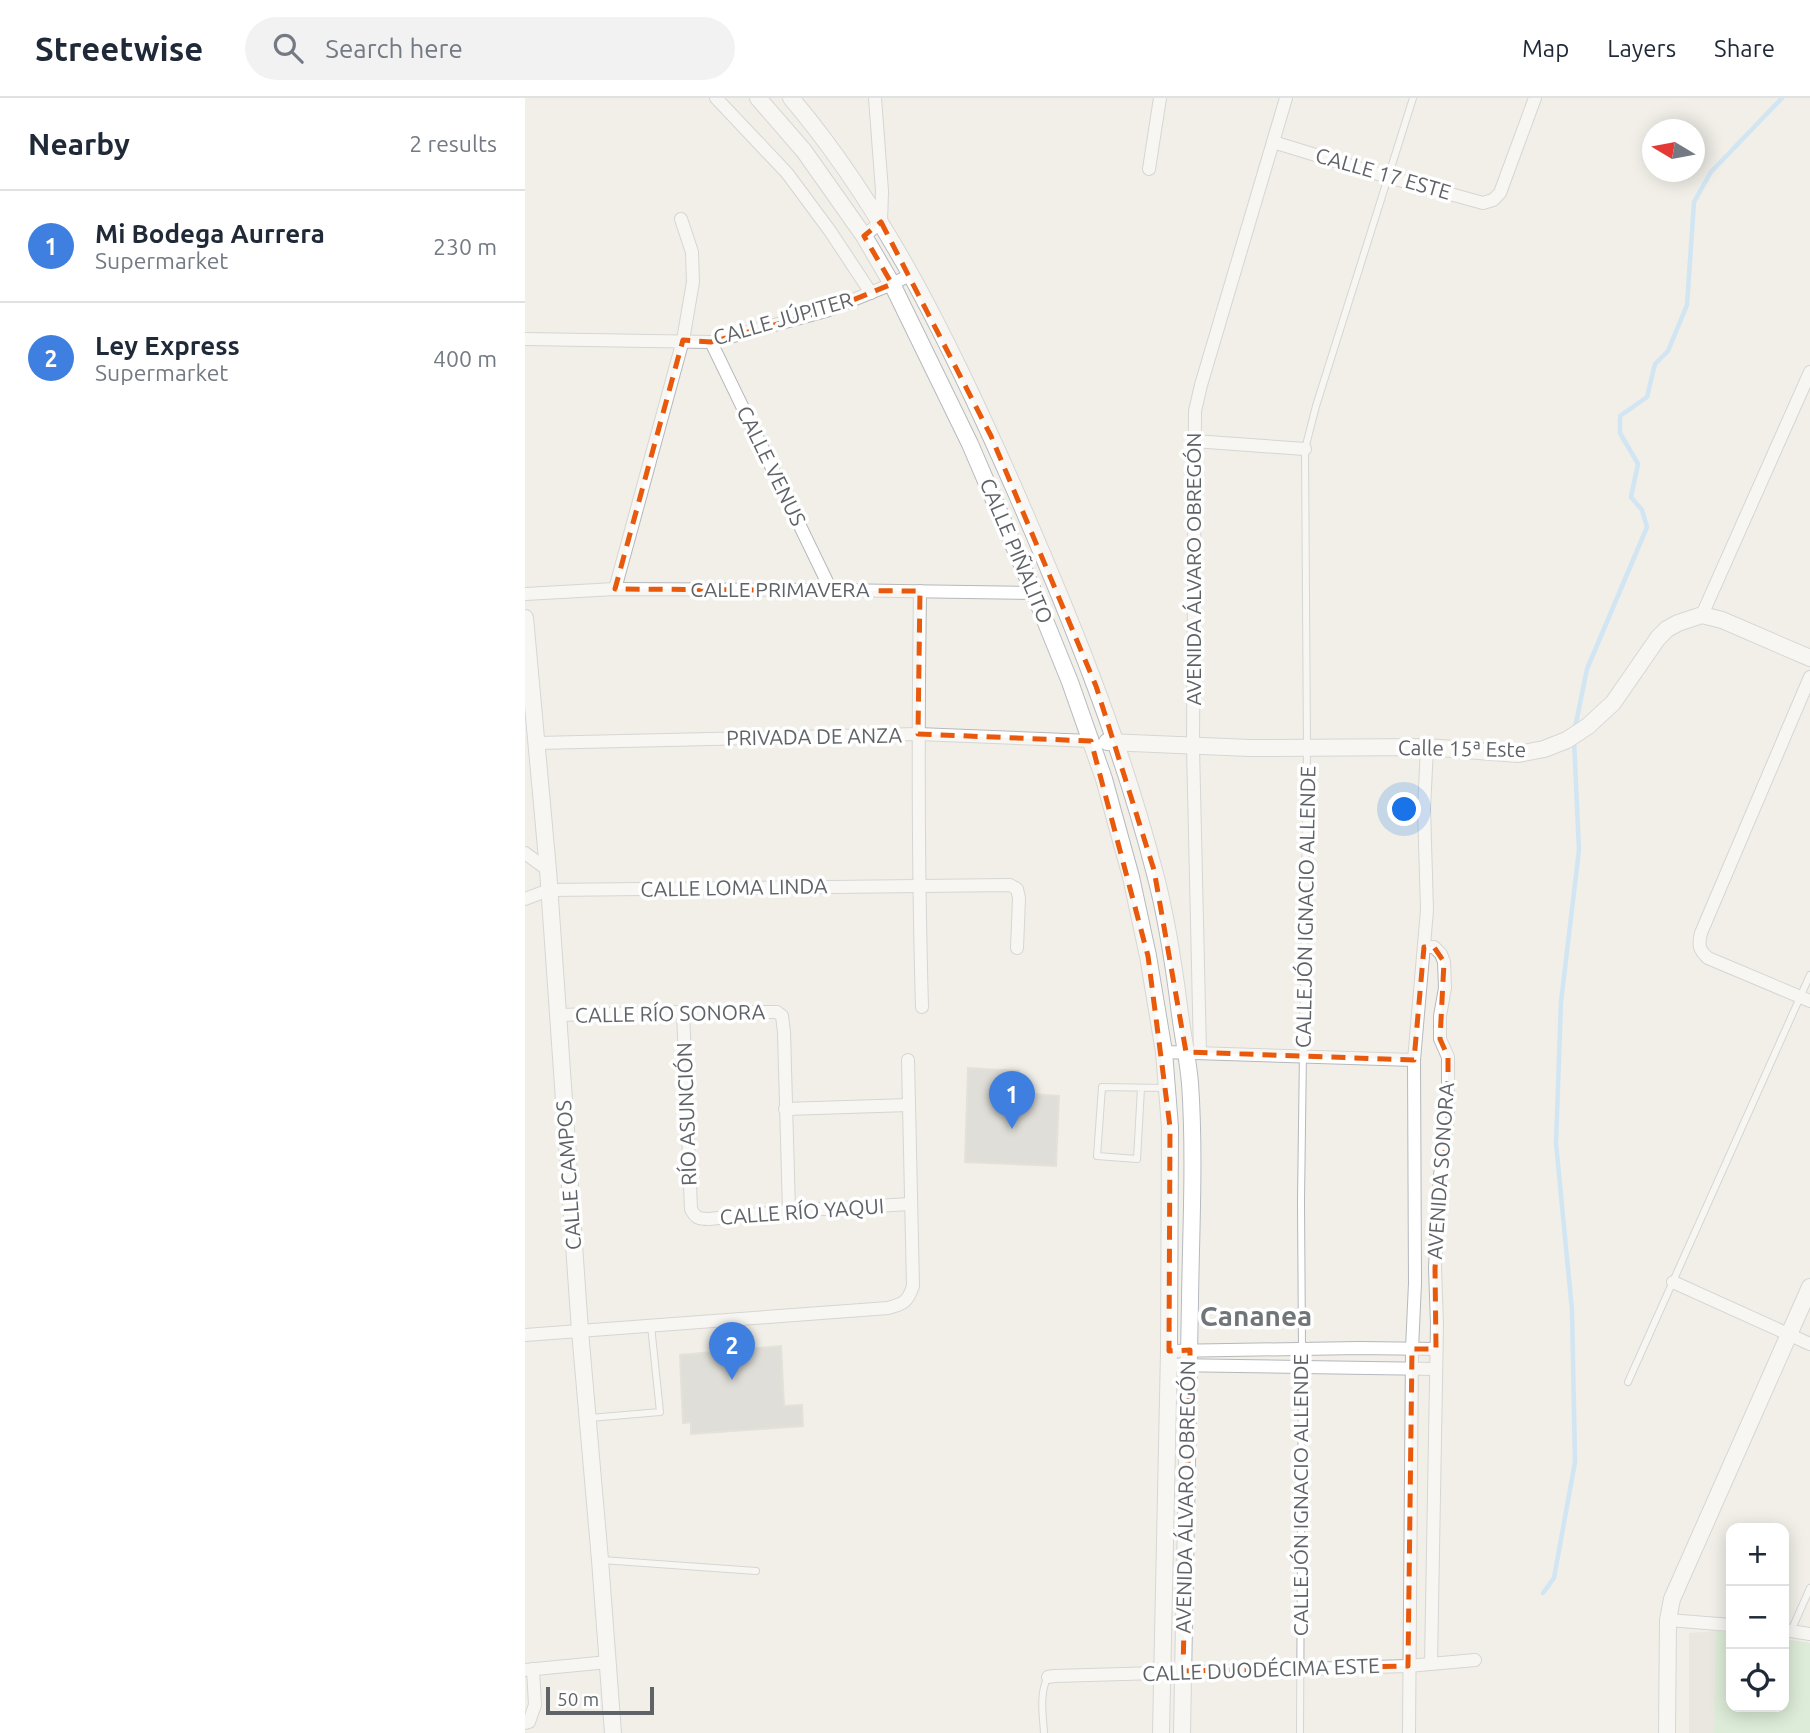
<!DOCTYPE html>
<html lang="en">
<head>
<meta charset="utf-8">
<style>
  :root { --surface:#fff; --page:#f2f2f3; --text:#1f2937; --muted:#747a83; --line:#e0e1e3; --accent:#2563eb }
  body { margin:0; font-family:Ubuntu,sans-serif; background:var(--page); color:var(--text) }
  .controls { position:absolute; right:21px; bottom:21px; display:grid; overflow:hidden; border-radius:14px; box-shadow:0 4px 18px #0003 }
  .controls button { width:63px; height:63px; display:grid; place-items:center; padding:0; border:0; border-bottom:2px solid var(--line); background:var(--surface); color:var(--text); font:35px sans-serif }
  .compass { position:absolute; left:1117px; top:21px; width:63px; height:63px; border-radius:50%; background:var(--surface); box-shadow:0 4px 18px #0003; rotate:280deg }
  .scale { position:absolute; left:21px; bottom:18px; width:108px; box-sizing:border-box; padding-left:7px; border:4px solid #5f6368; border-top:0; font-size:19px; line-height:24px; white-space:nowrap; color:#5f6368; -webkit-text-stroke:5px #fff; paint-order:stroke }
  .you { position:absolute; left:880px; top:712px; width:24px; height:24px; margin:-18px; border:5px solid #fff; border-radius:50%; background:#1a73e8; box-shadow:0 0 0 10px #1a73e833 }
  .badge { display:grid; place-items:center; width:46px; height:46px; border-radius:50%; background:var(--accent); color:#fff; font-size:23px; font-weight:700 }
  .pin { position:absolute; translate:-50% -58px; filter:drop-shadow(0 2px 4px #0008) }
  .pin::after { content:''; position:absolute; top:37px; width:24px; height:21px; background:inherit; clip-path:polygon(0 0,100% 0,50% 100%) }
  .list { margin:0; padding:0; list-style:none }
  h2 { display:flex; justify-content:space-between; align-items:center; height:91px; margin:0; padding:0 28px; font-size:30px }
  h2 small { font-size:23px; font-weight:400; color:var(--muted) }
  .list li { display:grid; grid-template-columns:46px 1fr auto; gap:21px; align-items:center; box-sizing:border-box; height:112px; padding:0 28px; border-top:2px solid var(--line) }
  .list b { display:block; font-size:26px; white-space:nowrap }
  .list p { margin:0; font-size:23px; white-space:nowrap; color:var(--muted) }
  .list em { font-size:23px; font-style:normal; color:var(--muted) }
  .icon { flex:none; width:38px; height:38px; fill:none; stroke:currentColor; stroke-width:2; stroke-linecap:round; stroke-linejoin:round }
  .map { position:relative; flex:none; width:1285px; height:1635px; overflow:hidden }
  header { display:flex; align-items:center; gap:42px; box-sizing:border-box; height:98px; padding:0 35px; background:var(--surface); border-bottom:2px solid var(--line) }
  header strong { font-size:33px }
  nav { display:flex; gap:38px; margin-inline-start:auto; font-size:24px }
  .search { width:490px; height:63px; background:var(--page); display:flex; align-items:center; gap:18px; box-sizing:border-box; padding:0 24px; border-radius:38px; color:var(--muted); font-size:26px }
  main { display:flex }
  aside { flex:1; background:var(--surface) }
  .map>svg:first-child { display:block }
  .education { fill:#e1ded6 }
  .green { fill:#c5e8c5 }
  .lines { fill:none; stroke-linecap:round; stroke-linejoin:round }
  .stream { stroke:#aadaff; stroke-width:4.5 }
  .building { fill:#cccac5; stroke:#d6d1c6; stroke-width:2 }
  .lane-casing { stroke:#b5b8bc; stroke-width:8 }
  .street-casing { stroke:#b5b8bc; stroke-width:14 }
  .secondary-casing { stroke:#b6babf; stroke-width:18 }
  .lane { stroke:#fff; stroke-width:6 }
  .street { stroke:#fff; stroke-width:12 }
  .secondary { stroke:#fff; stroke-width:16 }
  .marked { fill:none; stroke:#e8590c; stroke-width:5; stroke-dasharray:14 9; stroke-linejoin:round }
  .labels { text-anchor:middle; stroke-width:7; stroke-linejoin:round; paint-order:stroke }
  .street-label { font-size:21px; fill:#5f6368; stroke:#fff }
  .district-label { font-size:28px; font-weight:bold; fill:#70757a; stroke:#fff }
</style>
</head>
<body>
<header>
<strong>Streetwise</strong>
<div class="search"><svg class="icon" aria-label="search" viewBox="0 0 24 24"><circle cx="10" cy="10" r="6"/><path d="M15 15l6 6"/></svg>Search here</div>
<nav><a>Map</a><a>Layers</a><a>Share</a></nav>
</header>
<main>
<aside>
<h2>Nearby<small>2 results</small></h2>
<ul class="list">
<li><span class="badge" style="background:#3f7fe0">1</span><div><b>Mi Bodega Aurrera</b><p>Supermarket</p></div><em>230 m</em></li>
<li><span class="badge" style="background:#3f7fe0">2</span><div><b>Ley Express</b><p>Supermarket</p></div><em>400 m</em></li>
</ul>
</aside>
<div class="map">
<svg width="1285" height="1635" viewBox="0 0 1285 1635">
  <rect width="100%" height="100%" fill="#f1efe8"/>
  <polygon class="education" points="1191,1533 1206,1535 1206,1609 1259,1609 1259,1541 1285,1545 1285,1635 1164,1635 1164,1535"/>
  <polygon class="green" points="1191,1533 1206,1535 1206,1609 1259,1609 1259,1541 1285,1545 1285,1635 1189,1635"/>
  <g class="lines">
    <g class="stream">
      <polyline points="1050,630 1062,571 1122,429 1117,412 1106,399 1113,366 1095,335 1095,318 1122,299 1130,266 1143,253 1162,207 1169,104 1186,74 1257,0"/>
      <polyline points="1018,1495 1029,1480 1050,1364 1047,1212 1031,1045 1036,904 1054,752 1049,642"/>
    </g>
  </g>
  <g class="building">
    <polygon points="443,970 494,973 493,995 534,998 531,1068 440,1064"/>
    <polygon points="256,1248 259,1308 277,1307 278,1328 166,1336 166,1324 158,1325 155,1257"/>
  </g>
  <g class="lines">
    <defs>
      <g id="lane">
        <polyline points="616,990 612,1061 572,1058 577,989 640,990"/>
        <polyline points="1103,1284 1285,877"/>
        <polyline points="65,1320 135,1314 126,1228"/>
        <polyline points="77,1462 231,1473"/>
        <polyline points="1266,1533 1285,1490"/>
        <path d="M519,1635C518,1618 514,1594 523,1579"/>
        <polyline points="775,1635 777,1251 776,1103 782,650 780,351 791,308 888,0"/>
      </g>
      <g id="street">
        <polyline points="191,0 262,75 305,133 346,195"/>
        <polyline points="748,44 863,79 958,105 968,102 975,95 1010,0"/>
        <polyline points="624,71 635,0"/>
        <polyline points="339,138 356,124 357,93 350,0"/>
        <polyline points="0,241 186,244 301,213 367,186 385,177"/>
        <polyline points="186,244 306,492"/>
        <polyline points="669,343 780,351"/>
        <polyline points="90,491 158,242 168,184 167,154 156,121"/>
        <path d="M395,493C393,632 393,770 397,909"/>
        <polyline points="0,496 90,491 306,492 509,495"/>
        <polyline points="1177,517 1285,274"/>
        <path d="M1285,579L1176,835C1173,847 1174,852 1183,860L1285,903"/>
        <polyline points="12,645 393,636 566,643"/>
        <polyline points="0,755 23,772"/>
        <polyline points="0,801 24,792 485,787 492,791 494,800 492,850"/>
        <polyline points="899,849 909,849 916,856 919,864 920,890 915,918 915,941 923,959 923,1019 915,1077 910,1170 912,1226 906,1566"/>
        <path d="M158,914L166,1111C170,1120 174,1121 184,1121L264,1113L385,1106"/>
        <polyline points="32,917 158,914 252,914 257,918 259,934 264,1113"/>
        <polyline points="639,954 889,962"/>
        <polyline points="675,955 668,649 670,313 676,287 761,0"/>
        <polyline points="260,1011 384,1007"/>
        <polyline points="1148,1184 1285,1246"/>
        <path d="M0,1237L363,1210C378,1206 383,1204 388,1188L383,962"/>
        <polyline points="644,1253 834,1250 911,1251"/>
        <polyline points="644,1267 910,1271"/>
        <polyline points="1143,1522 1206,1527"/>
        <polyline points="1259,1532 1285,1536"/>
        <polyline points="0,1572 83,1564"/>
        <polyline points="523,1579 529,1578 883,1568 950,1562"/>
        <polyline points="0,1625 4,1624 10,1607 8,1571"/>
        <polyline points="884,1635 887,1251 890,1185 889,962 902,812 899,711 902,649"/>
      </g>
      <g id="secondary">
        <polyline points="233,0 279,53 339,138 367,186 445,346 509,495 545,584 579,681 606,779 623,858 639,954 645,1029 644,1253 636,1635"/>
        <path d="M266,0C362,113 429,254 489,390C543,514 595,640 629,772C642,819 649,868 655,916C658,939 663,962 665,985C670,1057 666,1130 665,1202C663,1346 659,1491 657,1635"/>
        <polyline points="0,520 23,772 55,1233 75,1462 88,1635"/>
        <polyline points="582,644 725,650 902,649 993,656 1019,651 1042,642 1063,628 1088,605 1133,540 1142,531 1153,525 1177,517 1197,522 1285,560"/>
        <polyline points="1142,1635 1143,1522 1147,1501 1285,1189"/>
      </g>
    </defs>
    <use href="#lane" class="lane-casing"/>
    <use href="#street" class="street-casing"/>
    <use href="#secondary" class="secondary-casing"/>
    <use href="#lane" class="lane"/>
    <use href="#street" class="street"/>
    <use href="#secondary" class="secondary"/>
  </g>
  <path d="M0 0H1285V1635H0ZM356,124L466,338L571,588L629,772L661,954L889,962L899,849H909L919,864L915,941L923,959V1019L910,1170L911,1251H887L883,1568L658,1573L665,1268V1252L644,1253L645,1029L623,858L566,643L393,636L395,493L90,491L158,242L186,244L301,213L367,186L339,138Z" fill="#f1efe8" fill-opacity=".55" fill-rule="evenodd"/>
  <path class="marked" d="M356,124L466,338L571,588L629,772L661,954L889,962L899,849H909L919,864L915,941L923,959V1019L910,1170L911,1251H887L883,1568L658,1573L665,1268V1252L644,1253L645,1029L623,858L566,643L393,636L395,493L90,491L158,242L186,244L301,213L367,186L339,138Z"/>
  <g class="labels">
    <g class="street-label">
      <text transform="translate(858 76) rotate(16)" y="7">CALLE 17 ESTE</text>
      <text transform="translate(258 221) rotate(-16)" y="7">CALLE JÚPITER</text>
      <text transform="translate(246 368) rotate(64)" y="7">CALLE VENUS</text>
      <text transform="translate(491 453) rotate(67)" y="7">CALLE PIÑALITO</text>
      <text transform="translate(669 471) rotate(-90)" y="7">AVENIDA ÁLVARO OBREGÓN</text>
      <text x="255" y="499">CALLE PRIMAVERA</text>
      <text transform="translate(289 639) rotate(-1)" y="7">PRIVADA DE ANZA</text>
      <text transform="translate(937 651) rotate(1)" y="7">Calle 15ª Este</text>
      <text transform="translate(209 790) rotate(-1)" y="7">CALLE LOMA LINDA</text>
      <text transform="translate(781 809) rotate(-89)" y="7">CALLEJÓN IGNACIO ALLENDE</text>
      <text transform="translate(145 916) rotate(-1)" y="7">CALLE RÍO SONORA</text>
      <text transform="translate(162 1016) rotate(-92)" y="7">RÍO ASUNCIÓN</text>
      <text transform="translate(916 1073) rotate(-86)" y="7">AVENIDA SONORA</text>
      <text transform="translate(44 1077) rotate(-94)" y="7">CALLE CAMPOS</text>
      <text transform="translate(277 1114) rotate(-4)" y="7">CALLE RÍO YAQUI</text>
      <text transform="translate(776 1397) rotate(-90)" y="7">CALLEJÓN IGNACIO ALLENDE</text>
      <text transform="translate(661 1399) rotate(-89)" y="7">AVENIDA ÁLVARO OBREGÓN</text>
      <text transform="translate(736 1572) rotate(-2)" y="7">CALLE DUODÉCIMA ESTE</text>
    </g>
    <g class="district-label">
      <text x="731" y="1228">Cananea</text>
    </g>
  </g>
</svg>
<div class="controls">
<button>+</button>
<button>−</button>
<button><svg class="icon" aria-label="locate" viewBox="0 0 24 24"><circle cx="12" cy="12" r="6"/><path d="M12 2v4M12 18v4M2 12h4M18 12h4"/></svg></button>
</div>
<svg class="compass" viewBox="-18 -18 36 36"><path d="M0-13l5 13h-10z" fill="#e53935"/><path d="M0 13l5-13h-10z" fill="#747a83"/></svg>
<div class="scale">50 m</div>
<div class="you"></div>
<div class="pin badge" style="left:487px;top:1031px;background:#3f7fe0">1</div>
<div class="pin badge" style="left:207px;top:1282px;background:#3f7fe0">2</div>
</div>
</main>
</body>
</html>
